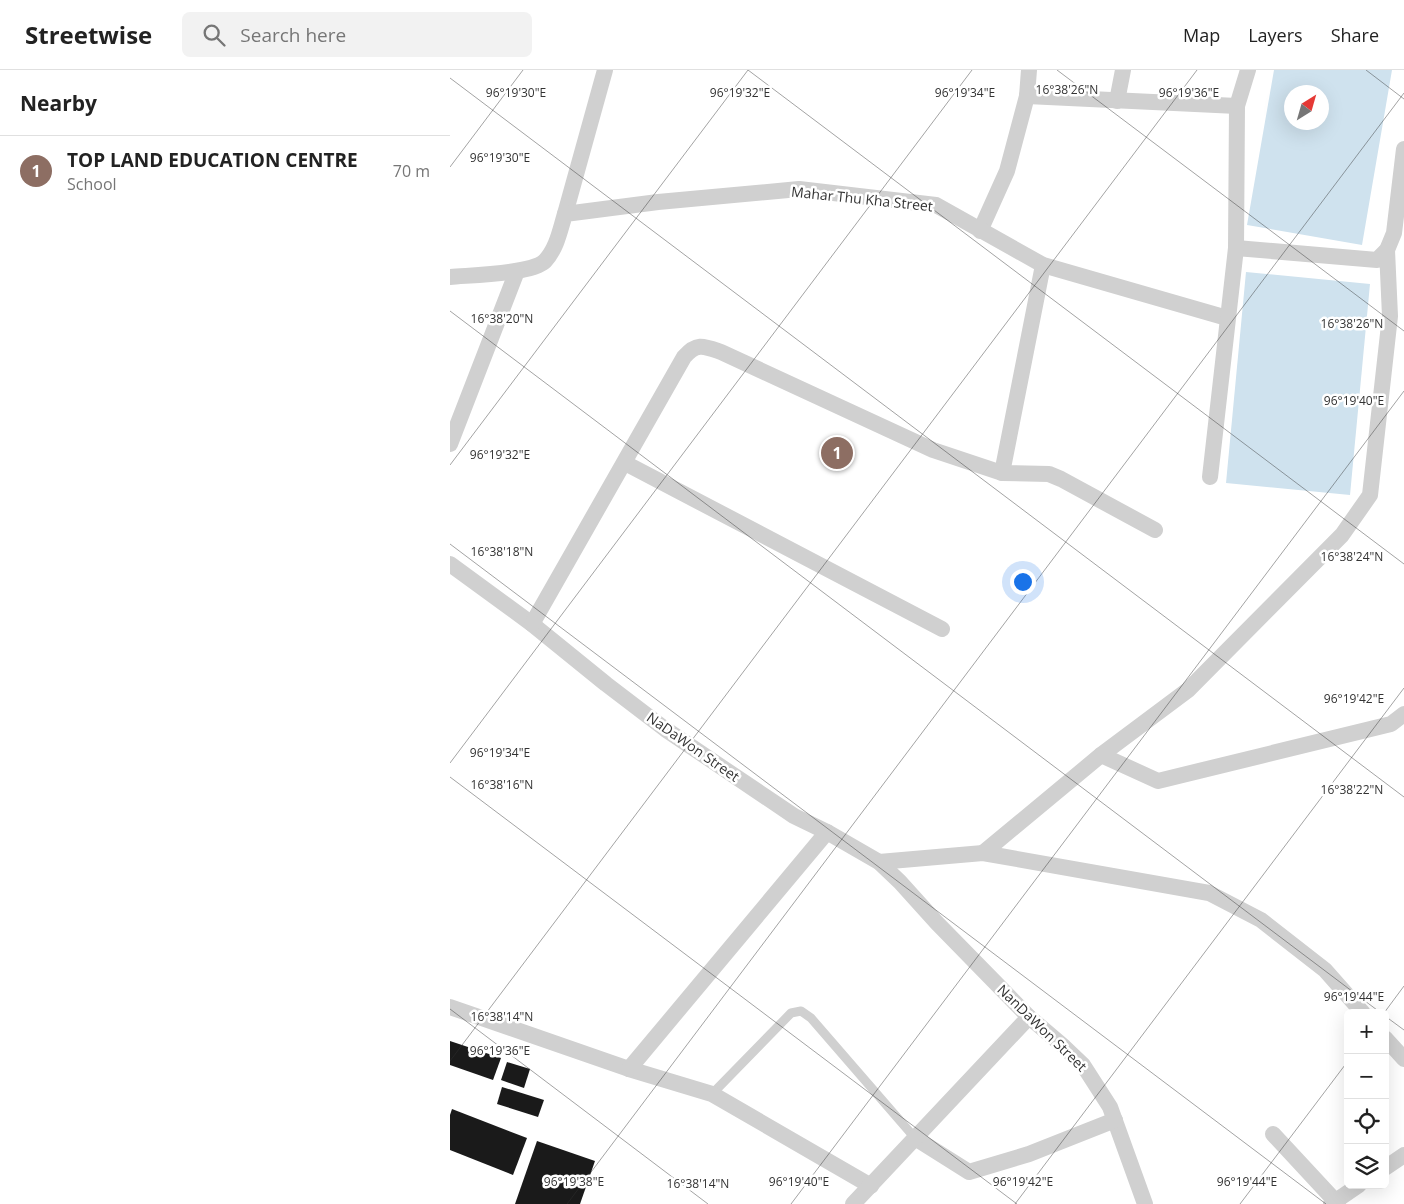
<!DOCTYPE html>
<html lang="en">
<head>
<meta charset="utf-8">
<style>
  :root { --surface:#fff; --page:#f2f2f2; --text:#222; --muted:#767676; --line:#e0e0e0; --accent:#ea580c }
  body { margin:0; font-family:"Open Sans",sans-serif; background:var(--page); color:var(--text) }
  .controls { position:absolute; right:15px; bottom:15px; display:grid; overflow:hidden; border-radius:8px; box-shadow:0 5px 20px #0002 }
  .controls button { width:45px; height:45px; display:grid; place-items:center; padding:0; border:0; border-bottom:1px solid var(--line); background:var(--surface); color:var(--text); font:25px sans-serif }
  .compass { position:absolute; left:834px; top:15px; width:45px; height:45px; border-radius:50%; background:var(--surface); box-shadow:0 5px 20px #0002; rotate:37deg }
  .you { position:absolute; left:572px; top:511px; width:18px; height:18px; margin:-12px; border:4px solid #fff; border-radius:50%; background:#1a73e8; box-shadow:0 0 0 8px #1a73e833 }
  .badge { display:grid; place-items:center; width:32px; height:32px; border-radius:50%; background:var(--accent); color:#fff; font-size:16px; font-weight:700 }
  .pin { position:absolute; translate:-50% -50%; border:2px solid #fff; box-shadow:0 1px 5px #0006 }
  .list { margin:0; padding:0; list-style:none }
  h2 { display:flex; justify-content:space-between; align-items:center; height:65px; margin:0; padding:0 20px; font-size:21px }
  h2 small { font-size:16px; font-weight:400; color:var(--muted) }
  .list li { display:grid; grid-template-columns:32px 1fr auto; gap:15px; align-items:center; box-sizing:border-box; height:70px; padding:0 20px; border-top:1px solid var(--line) }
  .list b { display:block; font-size:19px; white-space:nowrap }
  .list p { margin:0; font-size:16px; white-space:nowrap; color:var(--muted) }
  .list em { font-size:16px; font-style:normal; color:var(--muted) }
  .icon { flex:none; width:28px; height:28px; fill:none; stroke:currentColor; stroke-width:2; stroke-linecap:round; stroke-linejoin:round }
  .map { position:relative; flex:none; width:954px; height:1134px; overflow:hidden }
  header { display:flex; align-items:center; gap:30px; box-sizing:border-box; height:70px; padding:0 25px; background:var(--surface); border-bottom:1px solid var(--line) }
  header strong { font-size:24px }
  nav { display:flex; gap:28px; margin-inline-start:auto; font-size:18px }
  .search { width:350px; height:45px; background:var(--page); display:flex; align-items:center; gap:12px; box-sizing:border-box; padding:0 18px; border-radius:8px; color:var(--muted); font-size:19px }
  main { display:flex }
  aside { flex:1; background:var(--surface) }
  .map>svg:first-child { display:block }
  .water { fill:#cfe2ee; fill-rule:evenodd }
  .building { fill:#1a1a1a }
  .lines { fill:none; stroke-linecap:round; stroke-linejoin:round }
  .service { stroke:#d0d0d0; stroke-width:9 }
  .minor { stroke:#d0d0d0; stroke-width:16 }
  .ticks { fill:none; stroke:#333; stroke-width:1; stroke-opacity:0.45 }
  .labels { text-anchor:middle; stroke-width:5; stroke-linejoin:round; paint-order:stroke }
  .street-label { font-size:14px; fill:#333; stroke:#fff }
  .ticks-label { font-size:12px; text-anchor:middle; fill:#333; stroke:#fff; stroke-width:5; stroke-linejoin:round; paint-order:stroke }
</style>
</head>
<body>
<header>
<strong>Streetwise</strong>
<div class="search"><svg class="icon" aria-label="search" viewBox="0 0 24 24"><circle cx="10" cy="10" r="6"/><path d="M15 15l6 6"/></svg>Search here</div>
<nav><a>Map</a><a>Layers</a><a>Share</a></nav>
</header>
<main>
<aside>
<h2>Nearby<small></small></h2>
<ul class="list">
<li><span class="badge" style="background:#8d6e63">1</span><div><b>TOP LAND EDUCATION CENTRE</b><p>School</p></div><em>70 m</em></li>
</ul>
</aside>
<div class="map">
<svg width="954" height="1134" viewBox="0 0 954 1134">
  <rect width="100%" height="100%" fill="#fff"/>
  <g class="water">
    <path d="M824,0H942L912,175L797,155ZM842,22H872V52H842Z"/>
    <polygon points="796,202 920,214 900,425 776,413"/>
  </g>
  <g class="building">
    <polygon points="0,971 51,988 43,1010 0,995"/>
    <polygon points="57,992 80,999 74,1018 51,1010"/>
    <polygon points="52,1017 94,1030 88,1047 47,1034"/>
    <polygon points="2,1039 77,1068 63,1105 0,1080 0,1045"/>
    <polygon points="87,1071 145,1091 130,1134 65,1134"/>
  </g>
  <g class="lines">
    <polyline class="service" points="262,1024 341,943 351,941 361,948 465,1068"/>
    <g class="minor">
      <polyline points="577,26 787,36"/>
      <polyline points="667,31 673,0"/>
      <polyline points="115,144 155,0"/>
      <polyline points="530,161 557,101 577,26 579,0"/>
      <polyline points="786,178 927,190 937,180 944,163 954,79"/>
      <path d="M0,207C21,205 82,204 95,191C107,178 110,160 115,144L208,132L349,119L486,135L593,195L777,248"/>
      <polyline points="0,374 67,201"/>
      <polyline points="175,393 492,559"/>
      <polyline points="552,403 593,195"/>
      <polyline points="760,407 786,178 787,36 798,0"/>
      <polyline points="0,494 82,554 156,614 215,659 344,746 377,762 429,792 450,812 487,853 579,947 612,975 633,995 660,1037 695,1134"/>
      <path d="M82,554L234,287C247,272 254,276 271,282L483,380L552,403L599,404L611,409L705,460"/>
      <polyline points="651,685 708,711 941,654 954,644"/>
      <polyline points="533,783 651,685 738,620 892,465 920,425 940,246 937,180"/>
      <polyline points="429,792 533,783 759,823 811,850 875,900 913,943"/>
      <polyline points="0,937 179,999 262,1024 421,1116"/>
      <polyline points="935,968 954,989"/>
      <polyline points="179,999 377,762"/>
      <polyline points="823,1064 888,1134"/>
      <polyline points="465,1068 519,1102 579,1084 665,1050"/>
      <polyline points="935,1098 954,1085"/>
      <polyline points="403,1134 579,947"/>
      <polyline points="881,1134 909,1115"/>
    </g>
  </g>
  <path class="ticks" d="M298,0L954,494M607,0L954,261M916,0L954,29M0,8L954,727M0,97L73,0M0,241L931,943M0,395L298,0M0,474L876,1134M0,693L522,0M0,707L567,1134M0,939L258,1134M934,943L954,916M935,946L954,960M0,991L747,0M117,1134L954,23M341,1134L954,321M565,1134L954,618M790,1134L898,991"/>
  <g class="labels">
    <g class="street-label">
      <text transform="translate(412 129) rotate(6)" y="5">Mahar Thu Kha Street</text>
      <text transform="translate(243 677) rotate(35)" y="5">NaDaWon Street</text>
      <text transform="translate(592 958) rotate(44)" y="5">NanDaWon Street</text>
    </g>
  </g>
  <g class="ticks-label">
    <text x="617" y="24">16°38'26"N</text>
    <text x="66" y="27">96°19'30"E</text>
    <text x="290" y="27">96°19'32"E</text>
    <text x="515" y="27">96°19'34"E</text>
    <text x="739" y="27">96°19'36"E</text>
    <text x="50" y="92">96°19'30"E</text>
    <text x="52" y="253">16°38'20"N</text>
    <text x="902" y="258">16°38'26"N</text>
    <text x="904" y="335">96°19'40"E</text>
    <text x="50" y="389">96°19'32"E</text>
    <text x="52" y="486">16°38'18"N</text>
    <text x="902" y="491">16°38'24"N</text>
    <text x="904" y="633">96°19'42"E</text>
    <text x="50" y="687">96°19'34"E</text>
    <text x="52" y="719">16°38'16"N</text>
    <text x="902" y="724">16°38'22"N</text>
    <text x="904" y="931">96°19'44"E</text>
    <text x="52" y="951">16°38'14"N</text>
    <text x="50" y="985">96°19'36"E</text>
    <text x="124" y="1116">96°19'38"E</text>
    <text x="349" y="1116">96°19'40"E</text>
    <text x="573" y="1116">96°19'42"E</text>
    <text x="797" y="1116">96°19'44"E</text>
    <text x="248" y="1118">16°38'14"N</text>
  </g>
</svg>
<div class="controls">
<button>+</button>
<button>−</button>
<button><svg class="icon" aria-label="locate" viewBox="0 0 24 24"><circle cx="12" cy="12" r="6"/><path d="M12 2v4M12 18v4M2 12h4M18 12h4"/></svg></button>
<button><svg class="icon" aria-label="layers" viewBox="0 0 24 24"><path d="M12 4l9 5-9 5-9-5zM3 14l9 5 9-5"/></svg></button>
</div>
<svg class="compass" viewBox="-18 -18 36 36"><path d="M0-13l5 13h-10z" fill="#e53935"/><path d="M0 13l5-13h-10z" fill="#767676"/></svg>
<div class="you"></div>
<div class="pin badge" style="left:387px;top:383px;background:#8d6e63">1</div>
</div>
</main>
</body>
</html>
